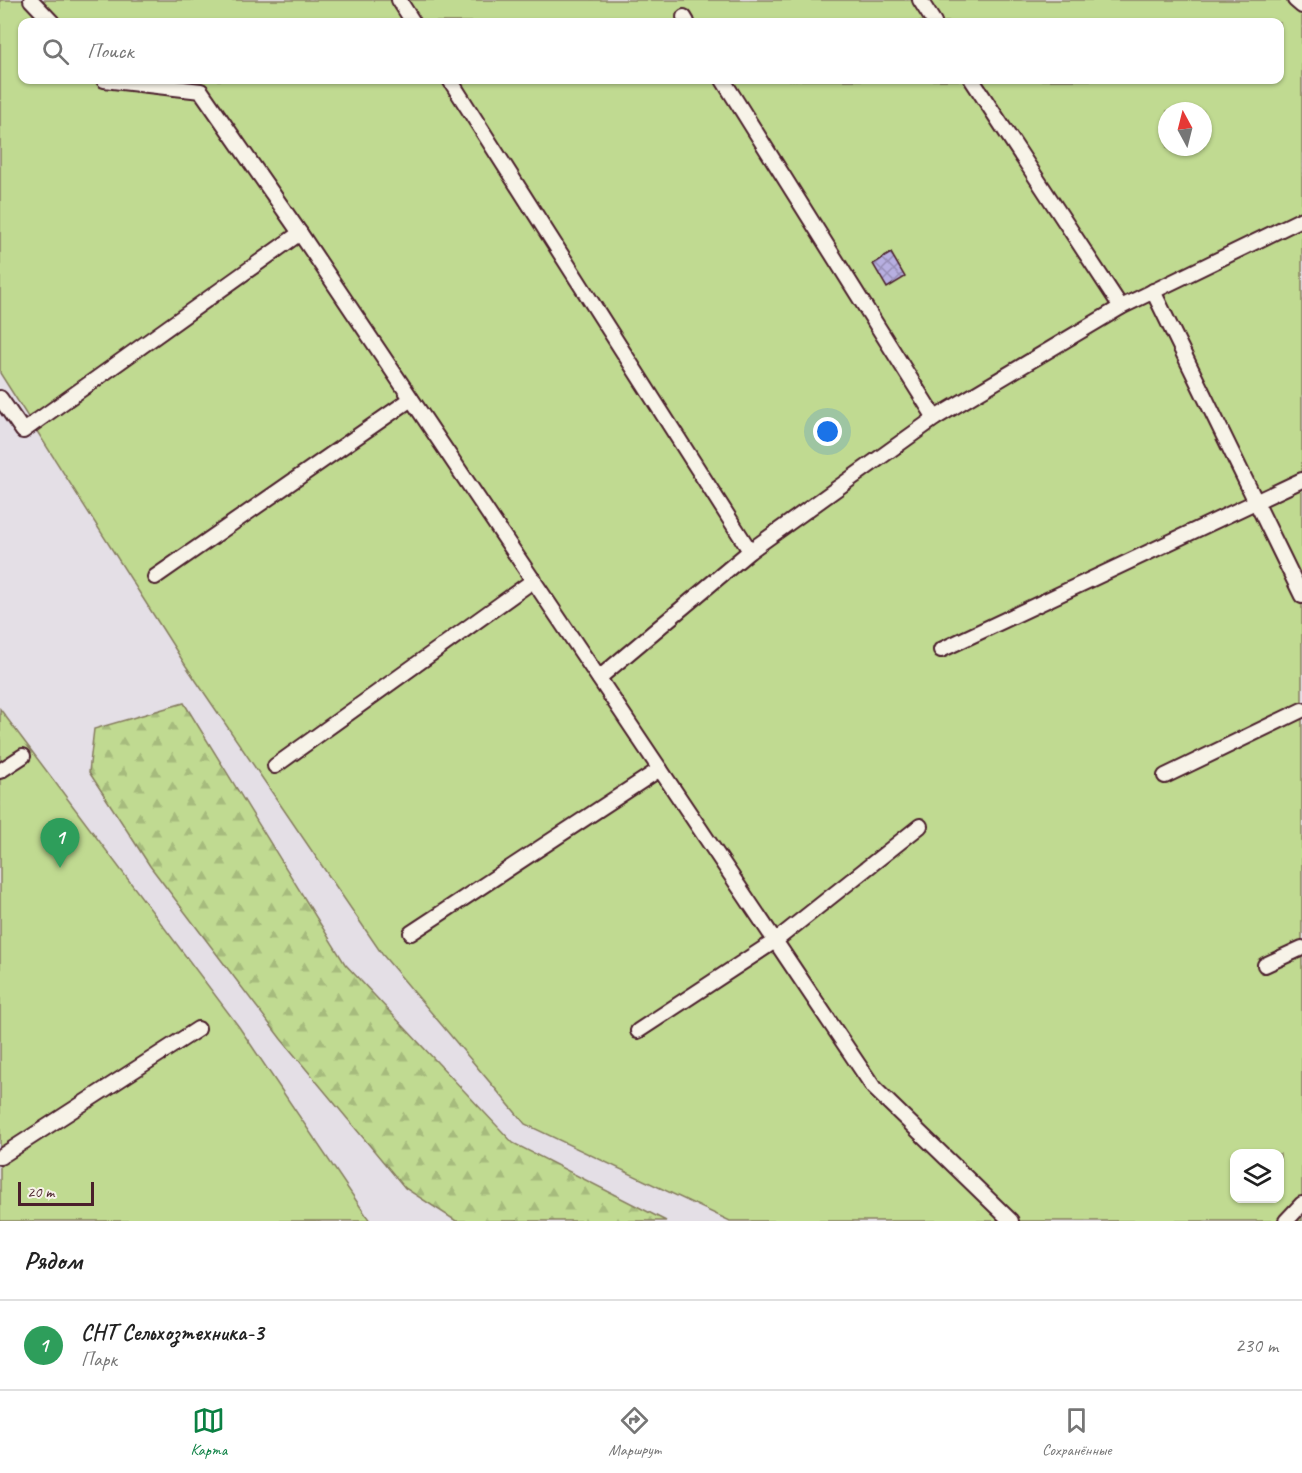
<!DOCTYPE html>
<html lang="ru">
<head>
<meta charset="utf-8">
<style>
  :root { --surface:#fff; --page:#f2f2f2; --text:#222; --muted:#767676; --line:#e0e0e0; --accent:#0b8043 }
  body { margin:0; font-family:Caveat,sans-serif; background:var(--page); color:var(--text) }
  .controls { position:absolute; right:18px; bottom:18px; display:grid; overflow:hidden; border-radius:12px; box-shadow:0 2px 4px #0004 }
  .controls button { width:54px; height:54px; display:grid; place-items:center; padding:0; border:0; border-bottom:2px solid var(--line); background:var(--surface); color:var(--text); font:30px sans-serif }
  .compass { position:absolute; left:1158px; top:102px; width:54px; height:54px; border-radius:50%; background:var(--surface); box-shadow:0 2px 4px #0004; rotate:353deg }
  .scale { position:absolute; left:18px; bottom:15px; width:76px; box-sizing:border-box; padding-left:6px; border:3px solid #4a1f2b; border-top:0; font-size:16px; line-height:21px; white-space:nowrap; color:#4a1f2b; -webkit-text-stroke:4px #f7f3e8; paint-order:stroke }
  .you { position:absolute; left:828px; top:432px; width:21px; height:21px; margin:-15px; border:4px solid #fff; border-radius:50%; background:#1a73e8; box-shadow:0 0 0 9px #1a73e833 }
  .badge { display:grid; place-items:center; width:39px; height:39px; border-radius:50%; background:var(--accent); color:#fff; font-size:20px; font-weight:700 }
  .pin { position:absolute; translate:-50% -50px; filter:drop-shadow(0 2px 3px #0008) }
  .pin::after { content:''; position:absolute; top:32px; width:21px; height:18px; background:inherit; clip-path:polygon(0 0,100% 0,50% 100%) }
  .list { margin:0; padding:0; list-style:none }
  h2 { display:flex; justify-content:space-between; align-items:center; height:78px; margin:0; padding:0 24px; font-size:26px }
  h2 small { font-size:20px; font-weight:400; color:var(--muted) }
  .list li { display:grid; grid-template-columns:39px 1fr auto; gap:18px; align-items:center; box-sizing:border-box; height:90px; padding:0 24px; border-top:2px solid var(--line) }
  .list b { display:block; font-size:22px; white-space:nowrap }
  .list p { margin:0; font-size:20px; white-space:nowrap; color:var(--muted) }
  .list em { font-size:20px; font-style:normal; color:var(--muted) }
  .icon { flex:none; width:33px; height:33px; fill:none; stroke:currentColor; stroke-width:2; stroke-linecap:round; stroke-linejoin:round }
  .map { position:relative; flex:none; width:1302px; height:1221px; overflow:hidden }
  .search { position:absolute; background:var(--surface); box-shadow:0 2px 4px #0004; left:18px; right:18px; top:18px; height:66px; display:flex; align-items:center; gap:15px; box-sizing:border-box; padding:0 21px; border-radius:12px; color:var(--muted); font-size:22px }
  .sheet { height:168px; background:var(--surface) }
  nav { display:flex; justify-content:space-around; align-items:center; box-sizing:border-box; height:84px; border-top:2px solid var(--line); background:var(--surface); font-size:16px; color:var(--muted) }
  nav a { display:grid; justify-items:center; gap:3px }
  nav .on { color:var(--accent) }
  .map>svg:first-child { display:block }
  .forest { fill:url(#forest-firs); stroke:#857c5e; stroke-width:1.5 }
  .garden { fill:#c0da91; stroke:#857c5e; stroke-width:1.5; fill-rule:evenodd }
  .building { fill:url(#building-cross-hatch); stroke:#4a1f2b; stroke-width:1.5 }
  .lines { fill:none; stroke-linecap:round; stroke-linejoin:round }
  .service-casing { stroke:#4a1f2b; stroke-width:18 }
  .service { stroke:#f7f3e8; stroke-width:14 }
</style>
</head>
<body>
<div class="map">
<svg width="1302" height="1221" viewBox="0 0 1302 1221">
  <defs>
    <pattern id="forest-firs" width="22" height="20" patternUnits="userSpaceOnUse" patternTransform="scale(1.5)"><rect width="22" height="20" fill="#c0da91"/><path d="M5 1l3.5 6h-7zM16 11l3.5 6h-7z" fill="#a6bb7d"/></pattern>
    <pattern id="building-cross-hatch" width="8" height="8" patternUnits="userSpaceOnUse" patternTransform="scale(1.5)"><rect width="8" height="8" fill="#b7afe1"/><path d="M0 0l8 8M0 8l8-8" fill="none" stroke="#978eb7"/></pattern>
  </defs>
  <rect width="100%" height="100%" fill="#e4dfe6"/>
  <filter id="ink" filterUnits="userSpaceOnUse"><feTurbulence type="fractalNoise" baseFrequency=".0167" numOctaves="2"/><feDisplacementMap in="SourceGraphic" scale="12" xChannelSelector="R" yChannelSelector="G"/><feConvolveMatrix kernelMatrix="1 2 1 2 8 2 1 2 1" color-interpolation-filters="sRGB"/></filter>
  <g filter="url(#ink)">
    <polygon class="forest" points="184,703 345,964 513,1143 666,1221 456,1221 405,1188 281,1039 150,866 89,772 94,729"/>
    <g class="garden">
      <path d="M0,0H1302V1221H730L525,1124L382,954L186,666L0,373ZM22,22H1280V80H22ZM1167,111H1203V147H1167ZM1234,1154H1280V1198H1234Z"/>
      <polygon points="0,709 239,1027 370,1221 0,1221"/>
    </g>
    <polygon class="building" points="891,253 905,277 887,288 873,264"/>
    <g class="lines">
      <defs>
        <g id="service">
          <polyline points="31,0 52,22"/>
          <polyline points="399,0 413,22"/>
          <polyline points="920,0 934,22"/>
          <polyline points="1295,0 1302,6"/>
          <polyline points="684,17 687,22"/>
          <polyline points="104,80 201,91 300,233 874,1088 1011,1221"/>
          <polyline points="450,80 750,551"/>
          <polyline points="723,80 935,418"/>
          <polyline points="972,80 1121,307"/>
          <polyline points="1153,291 1302,596"/>
          <polyline points="0,398 23,431 300,233"/>
          <polyline points="155,577 411,399"/>
          <polyline points="941,650 1302,480"/>
          <polyline points="599,678 750,551 935,418 1121,307 1302,219"/>
          <polyline points="275,766 534,580"/>
          <polyline points="0,771 23,756"/>
          <polyline points="1165,776 1302,710"/>
          <polyline points="411,933 660,769"/>
          <polyline points="1265,965 1302,948"/>
          <polyline points="638,1031 775,941 920,826"/>
          <polyline points="0,1157 198,1029"/>
          <polyline points="1286,1221 1302,1204"/>
        </g>
      </defs>
      <use href="#service" class="service-casing"/>
      <use href="#service" class="service"/>
    </g>
  </g>
</svg>
<div class="controls">
<button><svg class="icon" aria-label="layers" viewBox="0 0 24 24"><path d="M12 4l9 5-9 5-9-5zM3 14l9 5 9-5"/></svg></button>
</div>
<svg class="compass" viewBox="-18 -18 36 36"><path d="M0-13l5 13h-10z" fill="#e53935"/><path d="M0 13l5-13h-10z" fill="#767676"/></svg>
<div class="scale">20 m</div>
<div class="you"></div>
<div class="pin badge" style="left:60px;top:868px;background:#2e9e5b">1</div>
<div class="search"><svg class="icon" aria-label="search" viewBox="0 0 24 24"><circle cx="10" cy="10" r="6"/><path d="M15 15l6 6"/></svg>Поиск</div>
</div>
<section class="sheet">
<h2>Рядом<small></small></h2>
<ul class="list">
<li><span class="badge" style="background:#2e9e5b">1</span><div><b>СНТ Сельхозтехника-3</b><p>Парк</p></div><em>230 m</em></li>
</ul>
</section>
<nav>
<a class="on"><svg class="icon" aria-label="map" viewBox="0 0 24 24"><path d="M3 6l6-2 6 2 6-2v14l-6 2-6-2-6 2zM9 4v14M15 6v14"/></svg>Карта</a>
<a><svg class="icon" aria-label="directions" viewBox="0 0 24 24"><path d="M12 3l9 9-9 9-9-9zM9 14v-3h6M13 9l2 2-2 2"/></svg>Маршрут</a>
<a><svg class="icon" aria-label="saved" viewBox="0 0 24 24"><path d="M7 4h10v16l-5-4-5 4z"/></svg>Сохранённые</a>
</nav>
</body>
</html>
